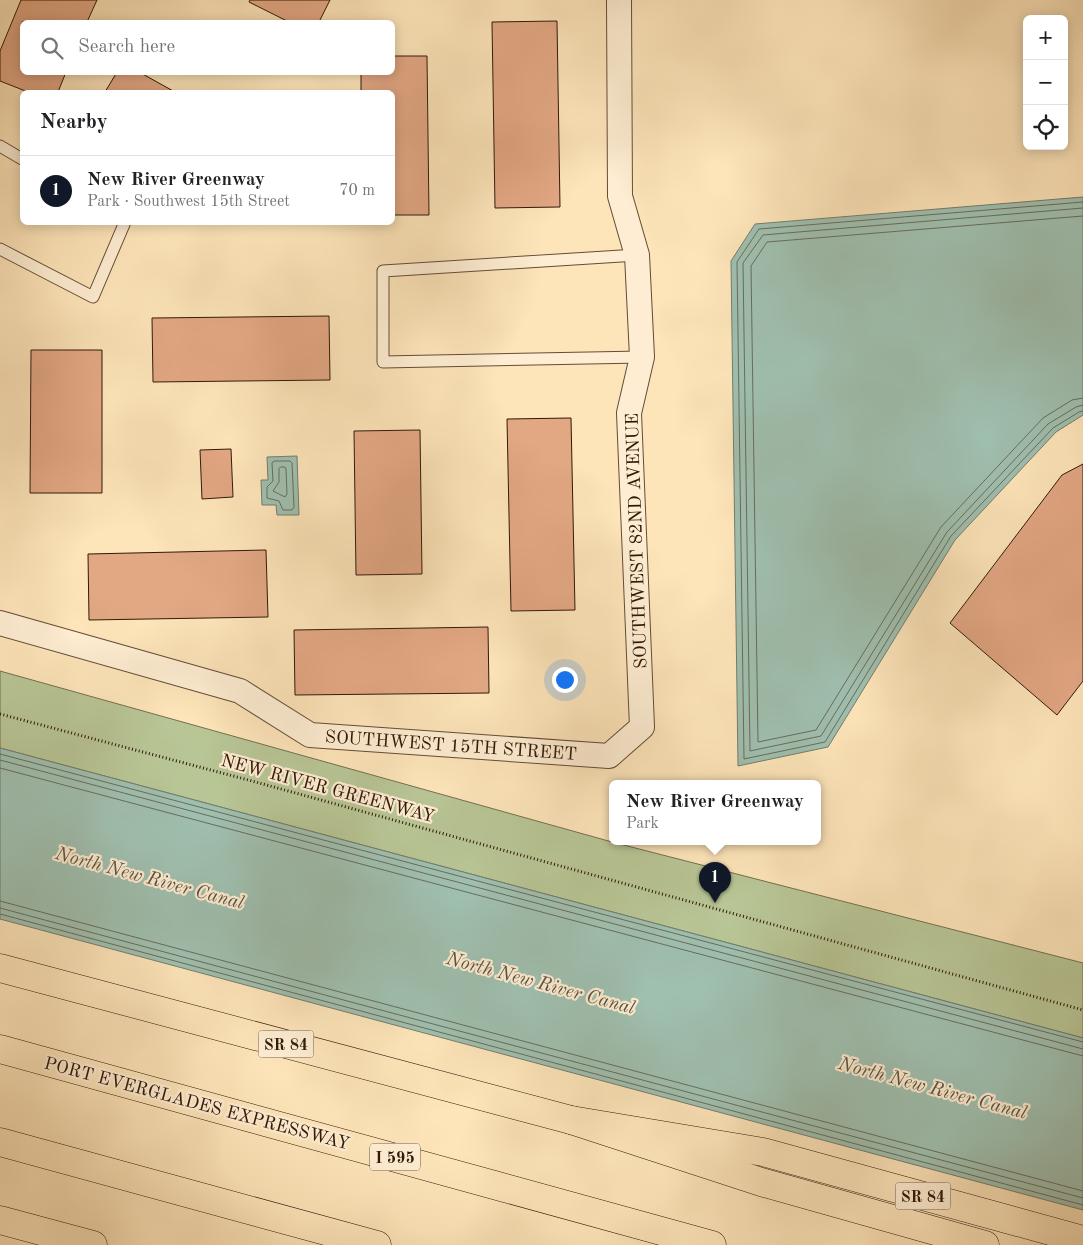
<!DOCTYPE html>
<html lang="en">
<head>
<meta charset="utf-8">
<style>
  :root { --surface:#fff; --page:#f2f2f2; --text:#202124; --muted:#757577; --line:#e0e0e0; --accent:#111827 }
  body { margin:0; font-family:"Old Standard TT",serif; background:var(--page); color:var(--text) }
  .controls { position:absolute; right:15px; top:15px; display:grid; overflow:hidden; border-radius:8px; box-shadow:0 2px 12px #0003 }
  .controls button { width:45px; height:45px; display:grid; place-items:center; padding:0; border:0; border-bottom:1px solid var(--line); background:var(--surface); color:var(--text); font:25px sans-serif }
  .you { position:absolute; left:564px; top:679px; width:18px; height:18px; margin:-12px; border:4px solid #fff; border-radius:50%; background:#1a73e8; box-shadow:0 0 0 8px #1a73e833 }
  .badge { display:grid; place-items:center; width:32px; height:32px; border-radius:50%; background:var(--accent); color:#fff; font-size:16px; font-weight:700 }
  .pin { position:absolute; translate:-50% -41px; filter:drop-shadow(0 1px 2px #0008) }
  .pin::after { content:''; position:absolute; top:26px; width:18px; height:15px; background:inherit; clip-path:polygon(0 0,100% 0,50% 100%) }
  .popup { position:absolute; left:609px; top:780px; width:212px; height:65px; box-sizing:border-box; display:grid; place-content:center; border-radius:8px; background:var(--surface); filter:drop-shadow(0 1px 4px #0005); font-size:16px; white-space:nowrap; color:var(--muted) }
  .popup b { font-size:19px; color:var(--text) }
  .popup::after { content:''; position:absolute; left:50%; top:100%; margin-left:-10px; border:10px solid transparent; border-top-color:var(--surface) }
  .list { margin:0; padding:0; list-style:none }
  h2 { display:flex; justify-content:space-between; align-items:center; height:65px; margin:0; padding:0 20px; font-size:21px }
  h2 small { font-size:16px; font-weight:400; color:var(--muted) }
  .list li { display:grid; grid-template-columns:32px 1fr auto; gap:15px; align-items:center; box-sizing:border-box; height:70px; padding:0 20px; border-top:1px solid var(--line) }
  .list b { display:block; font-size:19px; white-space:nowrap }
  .list p { margin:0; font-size:16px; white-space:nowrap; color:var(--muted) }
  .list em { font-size:16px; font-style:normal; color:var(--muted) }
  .icon { flex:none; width:28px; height:28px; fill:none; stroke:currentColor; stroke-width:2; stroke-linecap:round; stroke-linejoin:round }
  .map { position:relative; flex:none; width:1083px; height:1245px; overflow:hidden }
  .search { position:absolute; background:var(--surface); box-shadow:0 2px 12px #0003; left:20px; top:20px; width:375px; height:55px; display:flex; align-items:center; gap:12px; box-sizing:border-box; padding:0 18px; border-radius:8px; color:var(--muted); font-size:19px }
  .panel { position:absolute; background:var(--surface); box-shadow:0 2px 12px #0003; left:20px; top:90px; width:375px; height:135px; border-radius:8px }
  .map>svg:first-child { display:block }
  .green { fill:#b8c595; stroke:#746f50 }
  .water { fill:#9fbfaf; stroke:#737d6d }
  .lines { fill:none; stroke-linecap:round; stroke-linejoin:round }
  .shore { stroke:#686c5c; stroke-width:1 }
  .building { fill:#e2a783; stroke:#31190a }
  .lane-casing { stroke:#644c36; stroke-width:13 }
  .street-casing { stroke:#644c36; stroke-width:26 }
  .primary-casing { stroke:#31190a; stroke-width:29 }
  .highway-casing { stroke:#31190a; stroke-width:29 }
  .path { stroke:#31190a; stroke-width:3; stroke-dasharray:1 2.5; stroke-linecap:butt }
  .lane { stroke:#feedd2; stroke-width:11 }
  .street { stroke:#feedd2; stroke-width:24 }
  .primary { stroke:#fde4b9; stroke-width:28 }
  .highway { stroke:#fde4b9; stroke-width:28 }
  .labels { text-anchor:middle; stroke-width:4.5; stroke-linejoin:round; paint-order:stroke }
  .shield { fill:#feedd2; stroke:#6e5946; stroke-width:1 }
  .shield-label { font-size:16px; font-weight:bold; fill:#31190a }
  .street-label { font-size:18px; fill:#31190a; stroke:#feedd2 }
  .water-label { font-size:19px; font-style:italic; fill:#585344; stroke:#feedd2 }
</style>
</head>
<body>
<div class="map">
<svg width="1083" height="1245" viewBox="0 0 1083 1245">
  <rect width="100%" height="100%" fill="#fde4b9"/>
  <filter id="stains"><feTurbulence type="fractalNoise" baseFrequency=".004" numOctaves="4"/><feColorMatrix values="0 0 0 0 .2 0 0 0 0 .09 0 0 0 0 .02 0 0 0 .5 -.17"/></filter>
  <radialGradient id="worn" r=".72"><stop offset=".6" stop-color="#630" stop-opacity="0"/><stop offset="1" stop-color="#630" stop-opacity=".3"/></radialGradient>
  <polygon class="green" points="0,671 612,842 1083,963 1083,1038 0,748"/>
  <g class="water">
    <polygon points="1083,197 1083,415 1056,432 955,540 828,747 738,766 731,261 755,224"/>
    <polygon points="297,456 299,515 277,515 276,505 262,505 261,480 268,480 267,457"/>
    <polygon points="0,748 1083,1038 1083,1210 0,919"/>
  </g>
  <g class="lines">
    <g class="shore">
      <polyline points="1083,202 759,229 737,262 744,759 825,742 951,536 1053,428 1079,412 1083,411"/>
      <polyline points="1083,208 763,235 743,263 750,751 821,736 947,532 1048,424 1076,407 1083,405"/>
      <polyline points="1083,216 767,242 751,266 758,742 816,730 941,527 1043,418 1072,400 1083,398"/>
      <polygon points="275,461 290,461 292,463 294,507 292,510 283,510 279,501 267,498 267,487 273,481 272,463"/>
      <polygon points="281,467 285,467 286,469 287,494 285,497 273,491 279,482 279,469"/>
      <polyline points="0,754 1083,1042"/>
      <polyline points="0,760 1083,1049"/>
      <polyline points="0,768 1083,1056"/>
      <polyline points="0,901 1083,1191"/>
      <polyline points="0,908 1083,1198"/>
      <polyline points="0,914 1083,1205"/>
    </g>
  </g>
  <g class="building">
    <polygon points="21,0 97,0 87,22 22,22 22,72 66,72 58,92 28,92 0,81 0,51"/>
    <polygon points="250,0 330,0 319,22 289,22 249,2"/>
    <polygon points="557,21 560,207 495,208 492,22"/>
    <polygon points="392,56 427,56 429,215 392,215 392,92 361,92 361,72 392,72"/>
    <polygon points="117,72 139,72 175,92 105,92"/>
    <polygon points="329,316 330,380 153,382 152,318"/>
    <polygon points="31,350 102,350 102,493 30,493"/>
    <polygon points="571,418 575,610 511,611 507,419"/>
    <polygon points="420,430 422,574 356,575 354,431"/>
    <polygon points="231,449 233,497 202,499 200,450"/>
    <polygon points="1083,464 1083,681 1057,715 950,623 1062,475"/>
    <polygon points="266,550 268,617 89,620 88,554"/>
    <polygon points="488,627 489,693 295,695 294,630"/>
  </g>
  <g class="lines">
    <defs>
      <g id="lane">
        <polyline points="0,146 22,159"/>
        <polyline points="0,249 93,297 125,222"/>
        <polyline points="637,255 383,271 383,362 642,357"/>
      </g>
      <polyline id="street" points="0,623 240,691 310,735 609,756 642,727 629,413 642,357 637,255 620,196 619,0"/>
      <polyline id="primary" points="0,968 571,1120 763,1152 1083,1240"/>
      <g id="highway">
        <polyline points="0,1049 712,1245"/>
        <polyline points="571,1120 761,1182 985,1245"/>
        <polyline points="0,1142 377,1245"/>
        <polyline points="0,1220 93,1245"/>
      </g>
    </defs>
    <use href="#lane" class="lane-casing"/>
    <use href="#street" class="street-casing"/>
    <use href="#primary" class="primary-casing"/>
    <use href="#highway" class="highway-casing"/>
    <polyline class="path" points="0,714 252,781 1083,1010"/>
    <use href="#lane" class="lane"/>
    <use href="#street" class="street"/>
    <use href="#primary" class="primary"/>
    <use href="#highway" class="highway"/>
  </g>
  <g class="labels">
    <g class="shield">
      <rect x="258.5" y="1030.5" width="55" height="27" rx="4"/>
      <rect x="370" y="1143.5" width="50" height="27" rx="4"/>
      <rect x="895.5" y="1182.5" width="55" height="27" rx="4"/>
    </g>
    <g class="shield-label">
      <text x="286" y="1050">SR 84</text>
      <text x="395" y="1163">I 595</text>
      <text x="923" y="1202">SR 84</text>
    </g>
    <g class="street-label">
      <text transform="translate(636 541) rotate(-92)" y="6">SOUTHWEST 82ND AVENUE</text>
      <text transform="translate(451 745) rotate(4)" y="6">SOUTHWEST 15TH STREET</text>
      <text transform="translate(328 788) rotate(15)" y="6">NEW RIVER GREENWAY</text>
      <text transform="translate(197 1103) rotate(15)" y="6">PORT EVERGLADES EXPRESSWAY</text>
    </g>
    <g class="water-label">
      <text transform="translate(150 877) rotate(15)" y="7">North New River Canal</text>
      <text transform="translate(541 982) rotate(15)" y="7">North New River Canal</text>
      <text transform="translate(933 1087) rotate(15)" y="7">North New River Canal</text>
    </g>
  </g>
  <rect width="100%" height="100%" filter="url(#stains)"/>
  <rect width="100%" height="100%" fill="url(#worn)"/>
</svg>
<div class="controls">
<button>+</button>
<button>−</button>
<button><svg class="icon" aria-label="locate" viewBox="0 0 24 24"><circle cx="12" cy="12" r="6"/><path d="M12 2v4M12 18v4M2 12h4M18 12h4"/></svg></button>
</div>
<div class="you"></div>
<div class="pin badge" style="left:715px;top:903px">1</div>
<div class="popup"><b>New River Greenway</b>Park</div>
<div class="search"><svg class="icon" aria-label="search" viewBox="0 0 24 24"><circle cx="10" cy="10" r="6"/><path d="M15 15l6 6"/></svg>Search here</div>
<section class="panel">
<h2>Nearby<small></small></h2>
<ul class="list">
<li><span class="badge">1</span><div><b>New River Greenway</b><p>Park · Southwest 15th Street</p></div><em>70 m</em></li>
</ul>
</section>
</div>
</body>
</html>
